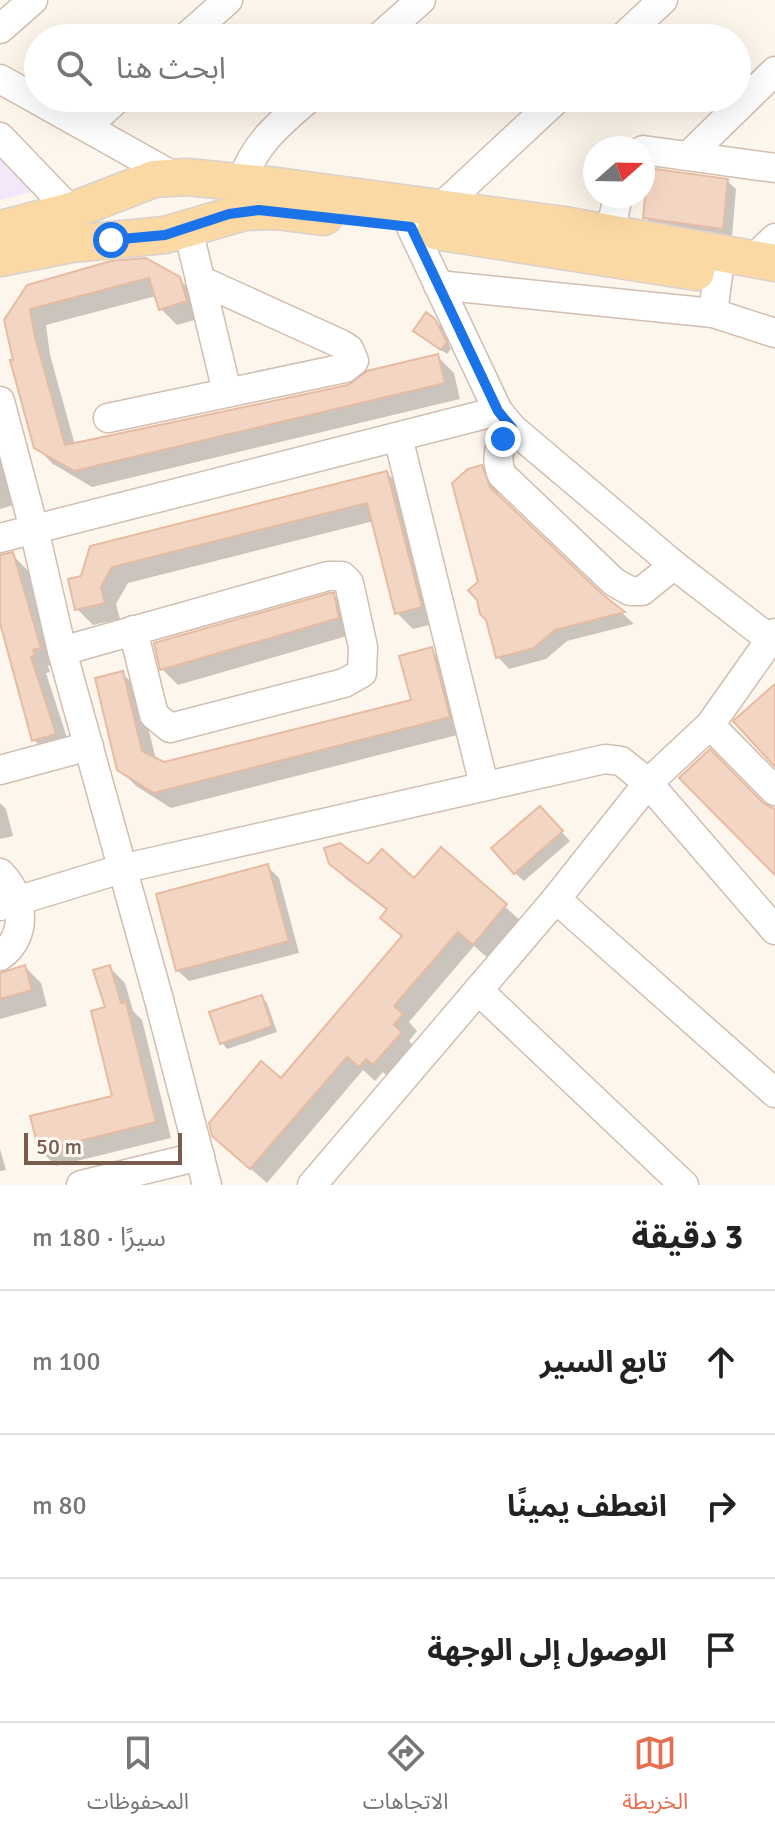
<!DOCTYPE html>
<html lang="ar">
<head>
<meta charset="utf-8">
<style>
  :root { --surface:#fff; --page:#f6f6f6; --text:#222; --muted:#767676; --line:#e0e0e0; --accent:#e76f51 }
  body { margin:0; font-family:Signika,"Noto Sans Arabic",sans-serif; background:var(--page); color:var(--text); direction:rtl }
  .compass { position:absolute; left:583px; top:136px; width:72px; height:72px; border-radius:50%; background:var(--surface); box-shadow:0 8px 32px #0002; rotate:70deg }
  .scale { position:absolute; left:24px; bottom:20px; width:158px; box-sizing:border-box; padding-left:8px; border:4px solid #7a5c4d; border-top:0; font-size:22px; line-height:28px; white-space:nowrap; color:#7a5c4d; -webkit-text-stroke:6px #fffaf3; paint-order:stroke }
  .stop { position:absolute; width:24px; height:24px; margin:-18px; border:6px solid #1a73e8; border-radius:50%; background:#fff }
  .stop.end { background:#1a73e8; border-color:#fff; box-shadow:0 2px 8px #0008 }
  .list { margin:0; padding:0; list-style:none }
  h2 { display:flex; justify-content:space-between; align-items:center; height:104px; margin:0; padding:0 32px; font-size:34px }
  h2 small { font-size:26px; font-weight:400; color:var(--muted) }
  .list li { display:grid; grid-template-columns:52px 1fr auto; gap:24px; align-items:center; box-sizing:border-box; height:144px; padding:0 32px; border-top:2px solid var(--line) }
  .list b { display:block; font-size:30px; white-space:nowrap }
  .list em { font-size:26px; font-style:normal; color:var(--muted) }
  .icon { flex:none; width:44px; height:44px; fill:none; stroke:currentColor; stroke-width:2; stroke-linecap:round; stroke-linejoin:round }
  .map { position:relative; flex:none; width:775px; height:1185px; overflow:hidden; direction:ltr }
  .search { position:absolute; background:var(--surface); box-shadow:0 8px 32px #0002; left:24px; right:24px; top:24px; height:88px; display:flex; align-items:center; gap:20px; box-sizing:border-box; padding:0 28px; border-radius:44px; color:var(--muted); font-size:30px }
  .sheet { height:536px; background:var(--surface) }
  nav { display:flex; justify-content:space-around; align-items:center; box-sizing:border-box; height:112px; border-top:2px solid var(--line); background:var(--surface); font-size:22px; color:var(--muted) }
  nav a { display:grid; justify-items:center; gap:4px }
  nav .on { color:var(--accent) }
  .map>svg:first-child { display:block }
  .education { fill:#f3e8fa }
  .shadow { fill:#0003 }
  .building { fill:#f3d5c3; stroke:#e6bba3; stroke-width:2 }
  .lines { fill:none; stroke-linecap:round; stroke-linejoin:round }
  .minor-casing { stroke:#d1beb0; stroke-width:31 }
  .major-casing { stroke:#dad1cd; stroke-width:39 }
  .minor { stroke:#fff; stroke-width:28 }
  .major { stroke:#fbd9a5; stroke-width:36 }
  .route { stroke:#1a73e8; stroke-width:10 }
</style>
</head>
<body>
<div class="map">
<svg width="775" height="1185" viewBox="0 0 775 1185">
  <rect width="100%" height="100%" fill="#fdf6ec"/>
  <polygon class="education" points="0,151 47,188 0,200"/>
  <g class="shadow">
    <polygon points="727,181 736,189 732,237 654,226 645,217"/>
    <polygon points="111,263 179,279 196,296 202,318 177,325 161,309 156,296 46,325 50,355 75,445 349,386 437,356 454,373 460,399 92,487 53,464 36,447 7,320"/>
    <polygon points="434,320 441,326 451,349 447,354 422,336"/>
    <polygon points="0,441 17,504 0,509"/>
    <polygon points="481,468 493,479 501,500 634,624 567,641 546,659 509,669 498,657 480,582"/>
    <polygon points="387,473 403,489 437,623 413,629 397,613 374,521 128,583 116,604 120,619 93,625 77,609 82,577 92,547"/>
    <polygon points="12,554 28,571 56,664 48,666 50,672 46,673 71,750 50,756 34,740 0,615 0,556"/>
    <polygon points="333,595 349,611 354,634 178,685 162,669"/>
    <polygon points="431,650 447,666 465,733 171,808 136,786 119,769 123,674 139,690 156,760 164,764 413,701"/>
    <polygon points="0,803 6,809 13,836 0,839"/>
    <polygon points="548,817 570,841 524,881 515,873"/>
    <polygon points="441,850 521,921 489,959 474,946 409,1022 417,1031 409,1041 416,1048 390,1079 383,1072 375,1081 363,1070 267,1183 230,1151 281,1081 403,938 383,918 388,911 346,879 330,863 368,867 414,881"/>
    <polygon points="268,867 279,878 299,953 189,981 177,970"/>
    <polygon points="25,967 41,983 47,1006 0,1019 0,974"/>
    <polygon points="109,967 125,983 133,1011 142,1020 171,1138 56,1166 40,1150 114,1097 108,1008"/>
    <polygon points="261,997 267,1003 277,1032 227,1049 222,1043"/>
    <polygon points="0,1149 6,1170 0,1171"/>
  </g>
  <g class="building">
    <polygon points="648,168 728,179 723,229 643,218"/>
    <polygon points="146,258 180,277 187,301 159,310 149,278 30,309 35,337 65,445 348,385 367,371 438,354 445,383 74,471 34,448 10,360 13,360 4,320 27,285 111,261"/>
    <polygon points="426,312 435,319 447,342 441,350 413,331"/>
    <polygon points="482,465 490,487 602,594 625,612 555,630 534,648 496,658 486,620 480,614 477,600 468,590 478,582 452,483 468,469"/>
    <polygon points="387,471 422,607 395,614 367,503 112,567 101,587 105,603 75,610 68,579 81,576 90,546"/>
    <polygon points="13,552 41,648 33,650 35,655 31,657 56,734 32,741 0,623 0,555"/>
    <polygon points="330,593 334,593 339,618 160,670 154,643"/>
    <polygon points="432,647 450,717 154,793 117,770 95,678 123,671 142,751 164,762 411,700 399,656"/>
    <polygon points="775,684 775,767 733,721"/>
    <polygon points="710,749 763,803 775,809 775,875 679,778"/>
    <polygon points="540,806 563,831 514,874 491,848"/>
    <polygon points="340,843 368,864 382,849 414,878 441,847 507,904 473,945 458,932 394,1006 403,1014 394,1025 402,1032 373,1065 366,1059 359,1067 347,1057 250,1169 212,1136 209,1123 261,1061 281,1078 402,936 380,918 387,909 329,864 324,848"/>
    <polygon points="268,864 289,941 176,971 156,894"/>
    <polygon points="25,965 32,990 0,999 0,973"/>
    <polygon points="110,965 121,1003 126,1002 156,1122 39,1151 30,1116 112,1096 91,1011 105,1007 93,970"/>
    <polygon points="262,995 272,1026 220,1044 209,1012"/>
  </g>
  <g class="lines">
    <defs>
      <g id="minor">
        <polyline points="0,29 33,0"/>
        <polyline points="185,38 228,0"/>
        <polyline points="378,38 421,0"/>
        <polyline points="622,38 663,0"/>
        <polyline points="0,79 175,177"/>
        <polyline points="87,126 118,98"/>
        <polyline points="0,137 71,211"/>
        <polyline points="643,150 775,168"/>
        <polyline points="689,155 775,71"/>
        <path d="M241,182C256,142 277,126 309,98"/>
        <polyline points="440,208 558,98"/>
        <polyline points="411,227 498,411 512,428 674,565 775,643"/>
        <polyline points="188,229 227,392"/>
        <polyline points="610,233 618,196"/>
        <polyline points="754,258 775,238"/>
        <polyline points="438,285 713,313 775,333"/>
        <polyline points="713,313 721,252"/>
        <polyline points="0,401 34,529 62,651 159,1000 207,1185"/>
        <polyline points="108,418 345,368 354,361 349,349 341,344 200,280"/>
        <path d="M512,428C500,444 494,456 502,475L614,582L630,591H642L674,565"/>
        <polyline points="398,437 484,785"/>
        <polyline points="0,538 498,411"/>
        <polyline points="775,633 710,725 648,783 775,930"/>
        <polyline points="62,651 328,576 342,576 349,583 363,647 362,673 344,683 170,728 154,715 133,630"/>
        <polyline points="710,725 775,791"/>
        <polyline points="0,770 89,746"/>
        <path d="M0,873C23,896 30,935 0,956"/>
        <polyline points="556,899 775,1093"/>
        <polyline points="0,906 121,869 605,759 621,761 648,783 556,899 312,1185"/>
        <polyline points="478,990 684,1185"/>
        <polyline points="81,1185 200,1156"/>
      </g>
      <g id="major">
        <polyline points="0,229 71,211 154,179 187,177 277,186 564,225 775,263"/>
        <polyline points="435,231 696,272"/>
        <polyline points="0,258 71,244 165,235 244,212 275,211 324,217"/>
      </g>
    </defs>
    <use href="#minor" class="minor-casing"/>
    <use href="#major" class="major-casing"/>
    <use href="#minor" class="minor"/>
    <use href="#major" class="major"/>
  </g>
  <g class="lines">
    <polyline class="route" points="111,240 165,235 229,214 259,210 411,227 498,411 512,428 503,439"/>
  </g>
</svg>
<svg class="compass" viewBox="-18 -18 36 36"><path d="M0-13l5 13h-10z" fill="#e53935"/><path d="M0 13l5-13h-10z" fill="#767676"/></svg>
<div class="scale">50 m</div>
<div class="stop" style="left:111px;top:240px"></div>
<div class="stop end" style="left:503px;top:439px"></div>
<div class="search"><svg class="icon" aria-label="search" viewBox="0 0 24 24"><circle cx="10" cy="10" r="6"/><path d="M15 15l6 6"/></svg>ابحث هنا</div>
</div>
<section class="sheet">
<h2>3 دقيقة<small>سيرًا · 180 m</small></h2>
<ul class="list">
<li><svg class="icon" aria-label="ahead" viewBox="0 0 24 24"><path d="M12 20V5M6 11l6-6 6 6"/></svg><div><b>تابع السير</b></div><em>100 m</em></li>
<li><svg class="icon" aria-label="right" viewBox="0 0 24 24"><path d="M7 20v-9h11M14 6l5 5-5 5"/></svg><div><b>انعطف يمينًا</b></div><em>80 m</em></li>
<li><svg class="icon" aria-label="arrive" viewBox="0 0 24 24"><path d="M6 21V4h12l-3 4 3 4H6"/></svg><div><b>الوصول إلى الوجهة</b></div></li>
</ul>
</section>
<nav>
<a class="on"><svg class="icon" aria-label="map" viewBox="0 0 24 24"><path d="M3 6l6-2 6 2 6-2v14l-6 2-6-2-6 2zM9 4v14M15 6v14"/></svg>الخريطة</a>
<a><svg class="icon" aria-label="directions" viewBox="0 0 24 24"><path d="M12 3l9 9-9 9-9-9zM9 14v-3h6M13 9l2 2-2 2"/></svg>الاتجاهات</a>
<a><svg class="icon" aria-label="saved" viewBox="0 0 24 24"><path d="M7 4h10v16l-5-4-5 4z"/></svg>المحفوظات</a>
</nav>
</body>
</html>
